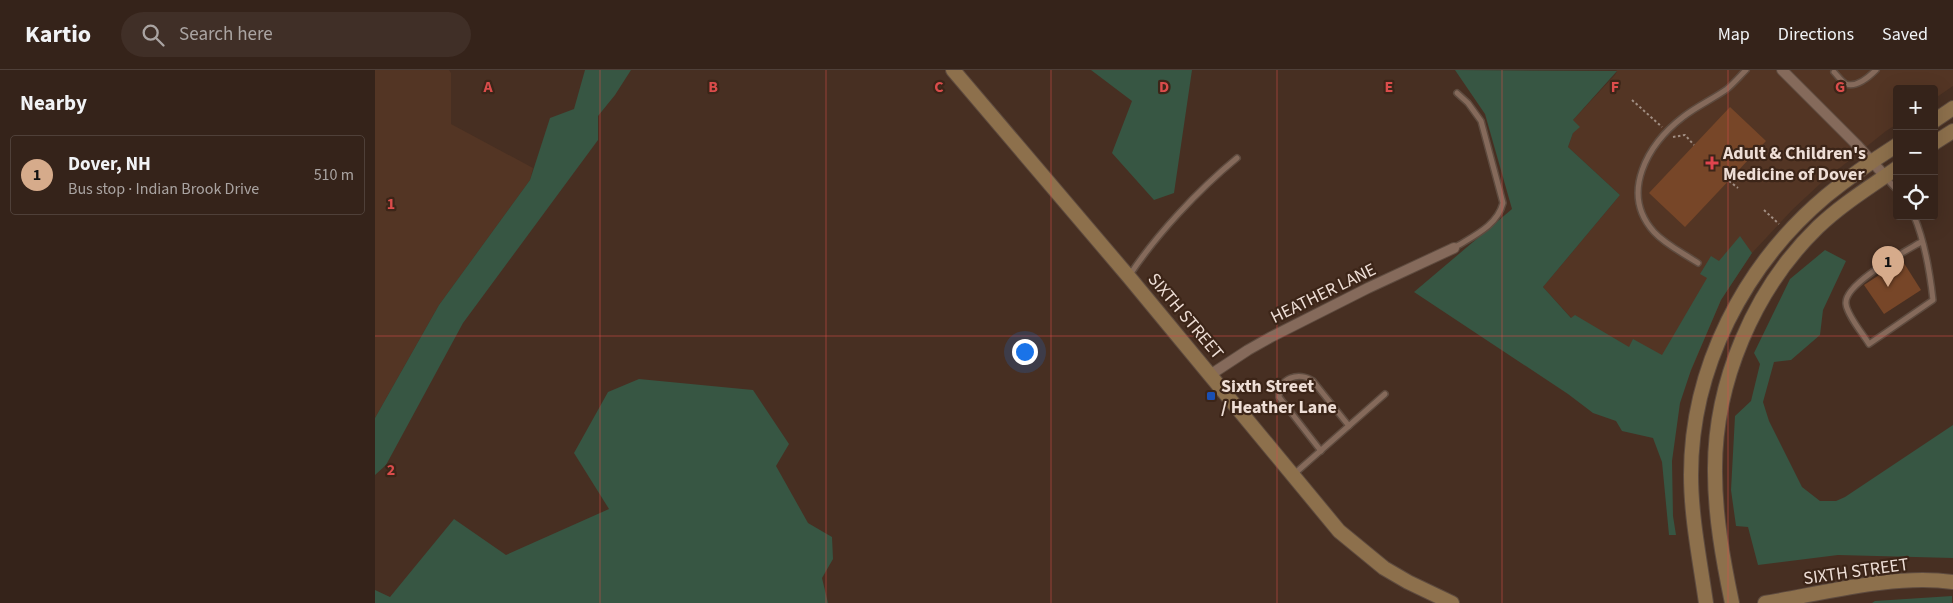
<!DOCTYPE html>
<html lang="en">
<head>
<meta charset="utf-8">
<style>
  :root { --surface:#35231a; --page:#402f27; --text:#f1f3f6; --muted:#aaa4a2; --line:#4f4039; --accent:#d6ab8b }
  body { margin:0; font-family:"Source Sans 3",sans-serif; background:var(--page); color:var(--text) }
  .controls { position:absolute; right:15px; top:15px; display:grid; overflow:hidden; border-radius:5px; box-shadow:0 5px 20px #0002 }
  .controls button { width:45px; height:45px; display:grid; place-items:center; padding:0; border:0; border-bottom:1px solid var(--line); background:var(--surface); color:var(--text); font:25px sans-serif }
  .you { position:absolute; left:649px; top:281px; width:18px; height:18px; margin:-12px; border:4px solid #fff; border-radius:50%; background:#1a73e8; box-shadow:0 0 0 8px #1a73e833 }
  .badge { display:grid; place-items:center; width:32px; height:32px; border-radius:50%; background:var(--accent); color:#111; font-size:16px; font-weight:700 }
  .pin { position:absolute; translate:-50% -41px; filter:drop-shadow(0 1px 2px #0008) }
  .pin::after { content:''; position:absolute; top:26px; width:18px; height:15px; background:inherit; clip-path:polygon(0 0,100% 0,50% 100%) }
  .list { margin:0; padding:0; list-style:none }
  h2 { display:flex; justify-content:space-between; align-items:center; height:65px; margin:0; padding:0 20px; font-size:21px }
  h2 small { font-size:16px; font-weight:400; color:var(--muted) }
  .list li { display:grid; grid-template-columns:32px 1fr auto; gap:15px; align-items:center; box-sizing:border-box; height:80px; margin:0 10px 10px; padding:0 10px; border:1px solid var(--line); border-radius:5px }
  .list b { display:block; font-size:19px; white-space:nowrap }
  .list p { margin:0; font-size:16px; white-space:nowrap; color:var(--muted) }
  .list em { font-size:16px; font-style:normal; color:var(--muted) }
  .icon { flex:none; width:28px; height:28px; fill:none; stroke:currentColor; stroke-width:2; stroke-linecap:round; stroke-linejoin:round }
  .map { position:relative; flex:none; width:1578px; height:533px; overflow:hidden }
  header { display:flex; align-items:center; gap:30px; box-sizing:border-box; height:70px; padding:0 25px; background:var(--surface); border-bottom:1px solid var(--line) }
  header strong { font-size:24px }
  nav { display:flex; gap:28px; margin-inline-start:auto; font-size:18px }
  .search { width:350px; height:45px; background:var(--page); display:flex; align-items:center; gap:12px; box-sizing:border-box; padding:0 18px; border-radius:28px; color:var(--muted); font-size:19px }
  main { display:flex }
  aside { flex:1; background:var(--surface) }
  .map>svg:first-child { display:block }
  .built { fill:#533524 }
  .green { fill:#375643 }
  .building { fill:#774628 }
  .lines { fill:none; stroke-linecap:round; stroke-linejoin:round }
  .lane-casing { stroke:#5e4b3f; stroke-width:8 }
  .street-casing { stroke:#5e4b3f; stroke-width:12 }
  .secondary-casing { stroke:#5e4b3f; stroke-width:16 }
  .path { stroke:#a18e83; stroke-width:2; stroke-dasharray:2.5 2.5; stroke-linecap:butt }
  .lane { stroke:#856a5b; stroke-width:5 }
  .street { stroke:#856a5b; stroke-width:10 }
  .secondary { stroke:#8d704c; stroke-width:14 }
  .grid { fill:none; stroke:#db4c4b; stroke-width:1; stroke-opacity:0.55 }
  .health-dot { fill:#e0444e; stroke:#3c2518; stroke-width:2 }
  .transit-dot { fill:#1a4fb4; stroke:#3c2518; stroke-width:2 }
  .labels { text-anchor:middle; stroke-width:4.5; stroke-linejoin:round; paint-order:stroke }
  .poi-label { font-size:18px; font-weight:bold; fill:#eeded6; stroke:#3c2518; text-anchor:start }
  .street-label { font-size:18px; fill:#eeded6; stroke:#3c2518 }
  .grid-label { font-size:16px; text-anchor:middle; font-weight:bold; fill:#db4c4b; stroke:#3c2518; stroke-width:4.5; stroke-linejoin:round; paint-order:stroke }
</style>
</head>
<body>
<header>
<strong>Kartio</strong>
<div class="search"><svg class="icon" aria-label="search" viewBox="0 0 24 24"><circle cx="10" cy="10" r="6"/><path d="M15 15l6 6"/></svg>Search here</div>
<nav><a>Map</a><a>Directions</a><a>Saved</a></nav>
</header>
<main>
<aside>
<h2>Nearby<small></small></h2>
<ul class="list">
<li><span class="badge">1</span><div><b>Dover, NH</b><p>Bus stop · Indian Brook Drive</p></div><em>510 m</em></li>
</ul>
</aside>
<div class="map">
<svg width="1578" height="533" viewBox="0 0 1578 533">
  <rect width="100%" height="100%" fill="#472f22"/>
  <g class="built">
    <polygon points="0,0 74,0 76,3 76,54 158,98 155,110 64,235 0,348"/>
    <polygon points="1241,0 1578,0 1578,16 1559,29 1559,19 1522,19 1522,54 1511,61 1446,113 1418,139 1377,183 1346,230 1313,308 1233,288 1168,217 1245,125 1193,77 1198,63 1198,50 1240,5 1242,1"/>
  </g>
  <g class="green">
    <polygon points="210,0 256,0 240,25 223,46 223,70 88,253 11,395 0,405 0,348 64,235 155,110 175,48 199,39"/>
    <polygon points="716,0 817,0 799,123 779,130 737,83 757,31"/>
    <polygon points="1080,0 1242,1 1198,50 1205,57 1198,63 1193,77 1245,125 1168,217 1196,248 1200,245 1254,277 1258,269 1287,285 1332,208 1325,204 1336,186 1344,191 1365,166 1377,183 1346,230 1316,300 1305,333 1297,391 1298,446 1301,465 1294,465 1287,392 1278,368 1247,361 1241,351 1218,343 1193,324 1039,222 1137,139 1110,44"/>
    <polygon points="1450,180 1471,191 1448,240 1445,265 1416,290 1399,292 1388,332 1394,351 1427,417 1445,431 1461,431 1470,427 1578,355 1578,488 1463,485 1383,495 1373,457 1361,456 1356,420 1360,346 1376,331 1385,294 1379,283 1415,209"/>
    <polygon points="264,309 378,320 414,374 401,396 433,453 457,467 458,489 447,508 453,533 0,533 0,520 15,527 79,449 131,485 234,439 199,383 233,322"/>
    <polygon points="1577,526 1577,533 1497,533 1500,531"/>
  </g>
  <g class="building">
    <polygon points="1355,37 1391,71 1310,157 1274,123"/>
    <polygon points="1527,190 1546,220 1509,244 1489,215"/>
  </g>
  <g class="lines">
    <defs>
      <g id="lane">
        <path d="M1459,2C1462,5 1467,12 1471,14C1482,18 1494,7 1501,0"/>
        <polyline points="1510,107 1522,120"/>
        <path d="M1539,146C1550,172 1555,203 1558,230L1494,274C1488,264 1472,245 1471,234C1468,214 1531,181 1546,172"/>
        <path d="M1079,178C1098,166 1122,156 1128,133L1106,51L1093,33L1082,23"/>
        <path d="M1323,193C1308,183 1291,175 1279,162C1244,123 1273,74 1308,47C1322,36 1338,29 1352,19C1359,13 1365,6 1371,0"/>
        <path d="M754,206C781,165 823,120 862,88"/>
        <path d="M946,381L904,327C903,308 924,301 938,311L974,356"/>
        <polyline points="918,405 1010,324"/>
      </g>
      <g id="street">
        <polyline points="1407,0 1483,76 1510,106"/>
        <polyline points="835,305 873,280 896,267 993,218 1079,178"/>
      </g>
      <g id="secondary">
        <polyline points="578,0 754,207 964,461 1009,498 1033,512 1077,533"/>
        <polyline points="1559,51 1578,38"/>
        <polyline points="1559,73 1578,61"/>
        <path d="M1331,533C1325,491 1316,447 1316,405C1316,298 1369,195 1451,126C1473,108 1497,91 1522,75"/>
        <path d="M1357,533C1348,490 1340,446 1340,402C1339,313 1379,219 1443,157C1467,134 1495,117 1522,98"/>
        <path d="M1390,533C1450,523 1518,504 1578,512"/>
      </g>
    </defs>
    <use href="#lane" class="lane-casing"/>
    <use href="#street" class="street-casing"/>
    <use href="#secondary" class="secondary-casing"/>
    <g class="path">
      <polyline points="1257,30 1287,57"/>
      <polyline points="1298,67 1310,65 1319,75"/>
      <polyline points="1354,111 1363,118"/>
      <polyline points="1389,140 1404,154"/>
    </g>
    <use href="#lane" class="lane"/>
    <use href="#street" class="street"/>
    <use href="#secondary" class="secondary"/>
  </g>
  <path class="grid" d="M225,0V533M451,0V533M676,0V533M902,0V533M1127,0V533M1353,0V533M0,266H1578"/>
  <path class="health-dot" d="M1334.5 85.5h5v5h5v5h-5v5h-5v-5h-5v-5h5z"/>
  <rect class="transit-dot" x="831" y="321" width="10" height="10" rx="2.5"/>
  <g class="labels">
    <g class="poi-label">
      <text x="1348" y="89">Adult &amp; Children's<tspan x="1348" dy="21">Medicine of Dover</tspan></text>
      <text x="846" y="322">Sixth Street<tspan x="846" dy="21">/ Heather Lane</tspan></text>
    </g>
    <g class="street-label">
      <text transform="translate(948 223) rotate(-26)" y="6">HEATHER LANE</text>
      <text transform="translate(811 246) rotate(50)" y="6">SIXTH STREET</text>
      <text transform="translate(1481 501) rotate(-8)" y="6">SIXTH STREET</text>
    </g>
  </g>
  <g class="grid-label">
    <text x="113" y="22">A</text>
    <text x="338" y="22">B</text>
    <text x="564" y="22">C</text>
    <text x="789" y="22">D</text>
    <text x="1014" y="22">E</text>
    <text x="1240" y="22">F</text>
    <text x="1465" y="22">G</text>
    <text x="16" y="139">1</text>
    <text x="16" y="405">2</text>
  </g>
</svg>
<div class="controls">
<button>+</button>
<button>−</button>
<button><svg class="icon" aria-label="locate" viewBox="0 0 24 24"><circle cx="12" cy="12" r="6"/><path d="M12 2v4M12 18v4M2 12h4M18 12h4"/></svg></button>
</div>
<div class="you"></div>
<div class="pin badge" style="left:1513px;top:217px">1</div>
</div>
</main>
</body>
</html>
